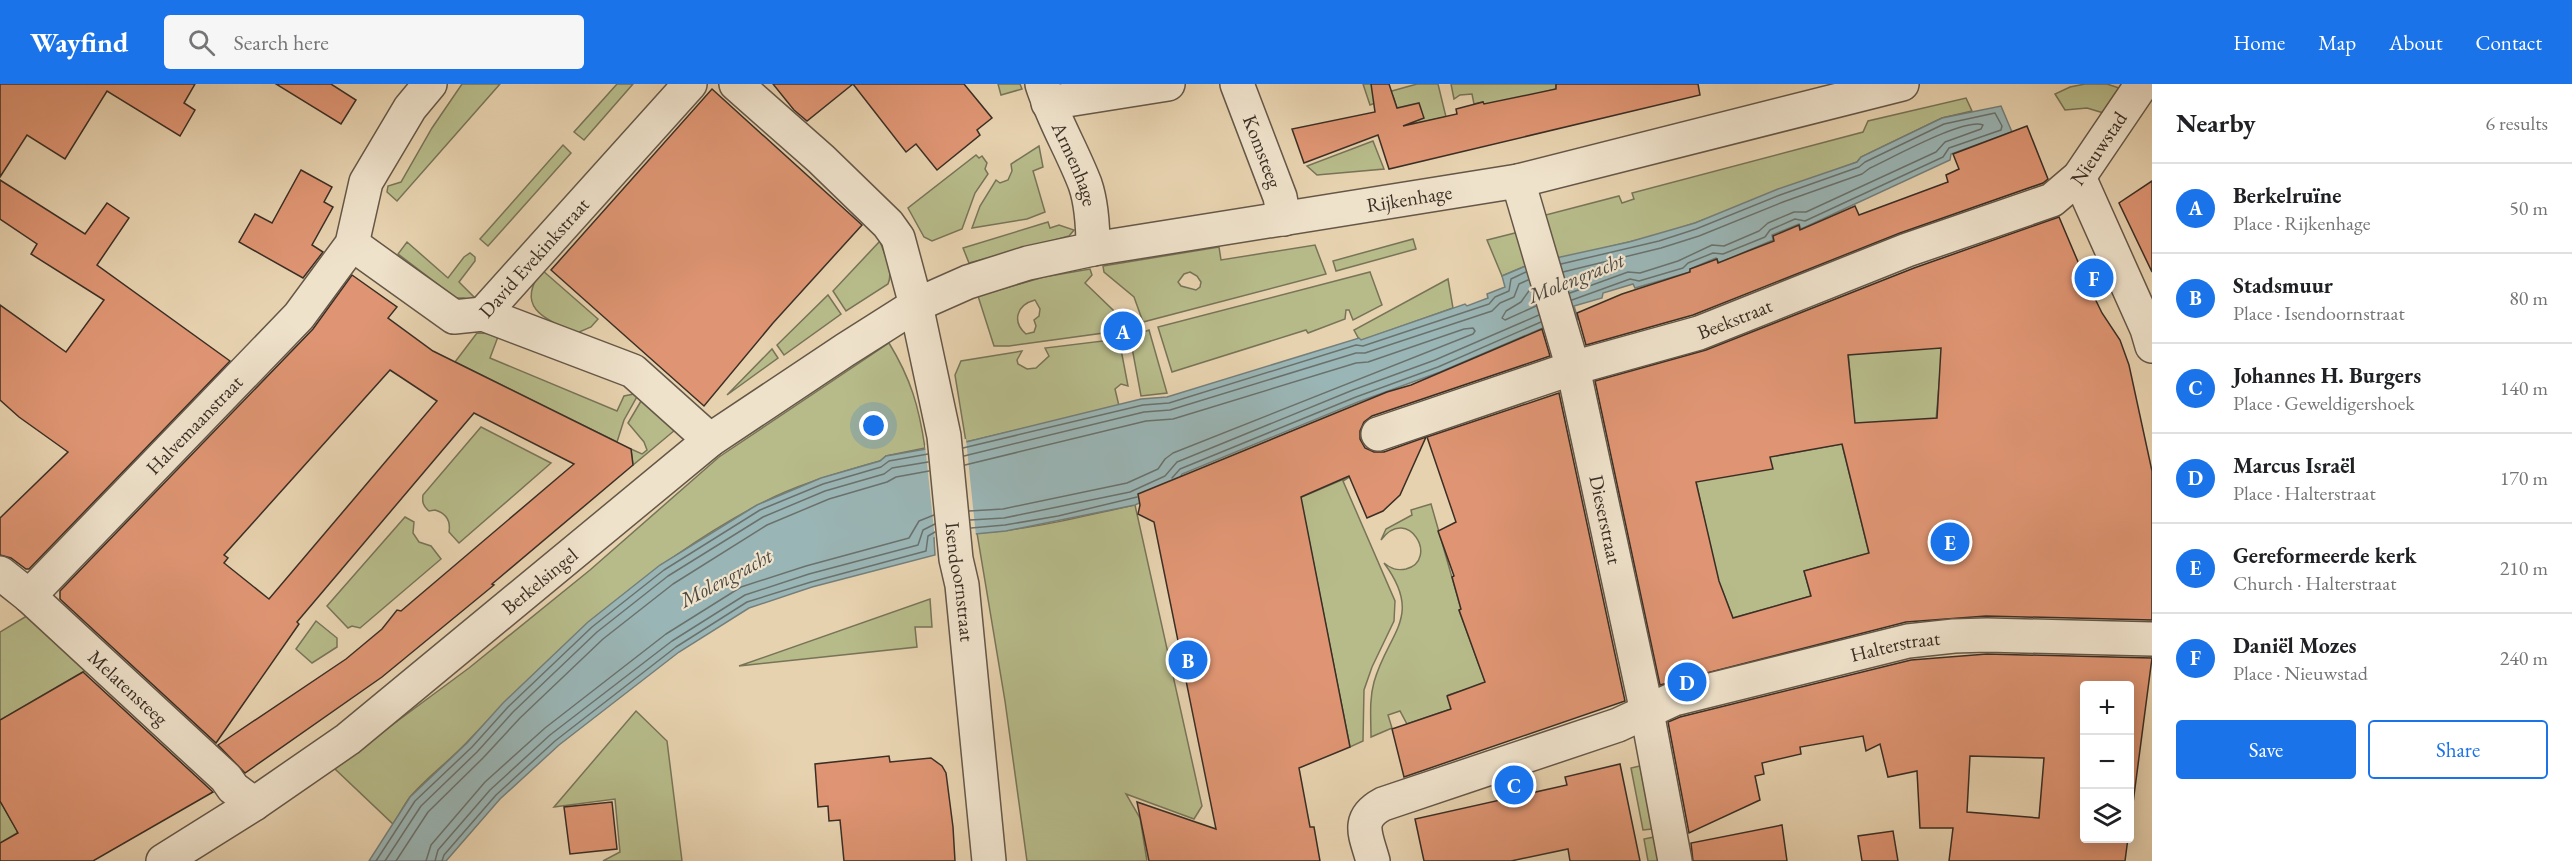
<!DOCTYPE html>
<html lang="en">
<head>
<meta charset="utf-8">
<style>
  :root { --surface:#fff; --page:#f6f6f6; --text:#202124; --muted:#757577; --line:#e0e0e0; --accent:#1a73e8 }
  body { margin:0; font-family:"EB Garamond",serif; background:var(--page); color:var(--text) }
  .controls { position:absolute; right:18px; bottom:18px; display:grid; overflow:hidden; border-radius:6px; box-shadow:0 3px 15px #0003 }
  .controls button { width:54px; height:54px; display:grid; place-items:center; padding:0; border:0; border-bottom:2px solid var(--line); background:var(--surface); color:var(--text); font:30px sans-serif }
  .you { position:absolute; left:874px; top:342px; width:21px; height:21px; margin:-15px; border:4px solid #fff; border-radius:50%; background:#1a73e8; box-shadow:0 0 0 9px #1a73e833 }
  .badge { display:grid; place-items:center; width:39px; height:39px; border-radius:50%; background:var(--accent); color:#fff; font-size:20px; font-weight:700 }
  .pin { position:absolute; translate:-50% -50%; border:3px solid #fff; box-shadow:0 2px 6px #0006 }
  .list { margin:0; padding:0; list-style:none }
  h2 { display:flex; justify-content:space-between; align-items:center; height:78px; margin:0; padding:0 24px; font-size:26px }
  h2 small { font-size:20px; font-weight:400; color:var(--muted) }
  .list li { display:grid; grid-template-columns:39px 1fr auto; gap:18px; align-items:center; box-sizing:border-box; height:90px; padding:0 24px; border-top:2px solid var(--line) }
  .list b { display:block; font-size:22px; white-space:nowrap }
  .list p { margin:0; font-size:20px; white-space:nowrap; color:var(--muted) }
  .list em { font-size:20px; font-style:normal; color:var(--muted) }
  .actions { display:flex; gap:12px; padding:18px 24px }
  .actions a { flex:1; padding:14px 0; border:2px solid var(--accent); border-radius:6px; text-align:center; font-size:21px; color:var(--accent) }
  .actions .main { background:var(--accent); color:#fff }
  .icon { flex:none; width:33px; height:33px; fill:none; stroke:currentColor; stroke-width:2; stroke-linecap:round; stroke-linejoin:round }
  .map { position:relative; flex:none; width:2152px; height:777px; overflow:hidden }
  header { display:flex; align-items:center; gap:36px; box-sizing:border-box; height:84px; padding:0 30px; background:var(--accent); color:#fff }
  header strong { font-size:28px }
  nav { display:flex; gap:33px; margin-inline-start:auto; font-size:21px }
  .search { width:420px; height:54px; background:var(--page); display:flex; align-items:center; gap:15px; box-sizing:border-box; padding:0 21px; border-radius:6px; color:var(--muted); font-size:22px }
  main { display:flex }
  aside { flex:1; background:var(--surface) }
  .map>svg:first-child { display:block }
  .green { fill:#b7bb8a; stroke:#787458; stroke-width:1.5; fill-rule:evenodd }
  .water { fill:#9ab5b5; stroke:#747f7b; stroke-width:1.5 }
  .pier { fill:#e7d2af }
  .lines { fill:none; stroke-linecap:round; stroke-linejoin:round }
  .shore { stroke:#6a726d; stroke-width:1.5 }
  .building { fill:#df9573; stroke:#3a2e25; stroke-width:1.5; fill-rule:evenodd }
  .street-casing { stroke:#655748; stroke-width:36 }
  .street { stroke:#efe2cb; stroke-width:33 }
  .labels { text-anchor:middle; stroke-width:4.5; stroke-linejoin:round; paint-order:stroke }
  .street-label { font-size:20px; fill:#3a2e25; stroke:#efe2cb }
  .water-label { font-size:21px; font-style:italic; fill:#4d4942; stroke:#efe2cb }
</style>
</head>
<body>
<header>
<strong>Wayfind</strong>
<div class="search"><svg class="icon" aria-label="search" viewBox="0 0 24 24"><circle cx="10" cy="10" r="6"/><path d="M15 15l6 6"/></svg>Search here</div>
<nav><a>Home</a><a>Map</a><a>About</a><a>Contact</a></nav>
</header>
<main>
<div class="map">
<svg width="2152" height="777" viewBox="0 0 2152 777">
  <rect width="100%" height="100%" fill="#e7d2af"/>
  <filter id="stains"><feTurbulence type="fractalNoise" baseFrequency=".00333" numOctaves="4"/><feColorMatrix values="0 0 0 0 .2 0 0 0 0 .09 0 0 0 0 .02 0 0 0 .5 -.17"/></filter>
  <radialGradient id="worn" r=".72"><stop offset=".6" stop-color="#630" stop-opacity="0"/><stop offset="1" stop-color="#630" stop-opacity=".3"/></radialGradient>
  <g class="green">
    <polygon points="462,0 500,0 397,117 387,108 388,102 401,98 432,44"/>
    <polygon points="617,0 633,0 584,56 574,48"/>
    <polygon points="998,0 1020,0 1022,5 1001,11"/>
    <polygon points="1363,0 1378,0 1381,10 1417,0 1438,0 1446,33 1403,42 1393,12 1370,21"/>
    <polygon points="1451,0 1556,0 1556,5 1484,23 1483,18 1474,20 1472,10 1460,11 1454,15"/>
    <polygon points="2085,0 2107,0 2119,4 2107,30 2087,24 2065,26 2055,10 2070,3"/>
    <polygon points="1966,14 1972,27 1942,34 1861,73 1857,78 1695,139 1658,151 1550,177 1538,133 1619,112 1622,119 1634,115 1632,109 1863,48 1868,37"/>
    <polygon points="1373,57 1384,85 1317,91 1307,82"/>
    <polygon points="563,61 571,69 488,162 480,155"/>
    <polygon points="1039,62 1043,83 1033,87 1045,128 1027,135 972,144 980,122 996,96 1000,99 1008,96 1012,87 1011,80"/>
    <polygon points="976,71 979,74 982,72 987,79 985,85 988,90 975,109 962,145 932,157 924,153 908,124"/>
    <polygon points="1048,138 1050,144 1059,141 1074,146 1069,152 969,179 963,164"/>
    <polygon points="1523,147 1533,179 1502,192 1487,156"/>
    <polygon points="1413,155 1416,165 1336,187 1333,177"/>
    <path d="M880,157C884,170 894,187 888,200L846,227L833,207Z"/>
    <polygon points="407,158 448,194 464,173 470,169 475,173 475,177 459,198 475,214 471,217 464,214 456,214 398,170"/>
    <path d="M1315,161L1326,190L1143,238L1134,213L1104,188L1103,182L1219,163L1221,176ZM1190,188L1197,192L1201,198L1200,203L1196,206L1181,202L1178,198L1184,190Z"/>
    <path d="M1090,185L1092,191L1085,199L1114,227L1118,247L1009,262H994L978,212L1044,193ZM1035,216L1040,225L1039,232L1034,236L1036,242L1034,248L1026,250C1012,238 1016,221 1035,216Z"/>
    <path d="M542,186L598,235L591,243L577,249C545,235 514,224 542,186Z"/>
    <polygon points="1370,188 1382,221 1353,236 1349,226 1346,226 1345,235 1308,249 1306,246 1172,288 1158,243"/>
    <polygon points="1448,195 1453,224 1360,257 1354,246"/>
    <polygon points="828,211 841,230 784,271 777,261"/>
    <polygon points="1149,246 1167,309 1141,312 1130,253"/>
    <polygon points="477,249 499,250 490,274 617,327 624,312 639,309 624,336 617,358 455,278"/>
    <polygon points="1888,251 1963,257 1940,290 1936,336 1776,372 1842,360 1869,469 1804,487 1811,512 1733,534 1722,506 1637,526 1631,499 1714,480 1695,393 1852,312 1848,267 1889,268"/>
    <polygon points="1119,255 1128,302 1121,300 1115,305 1119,322 966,358 955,291 961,277 1022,267 1017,276 1018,280 1027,285 1036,284 1049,272 1045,264"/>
    <path d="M889,259C911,295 919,323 925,364L886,372L880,377C838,389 794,401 756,422C646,481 554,566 469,656C451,676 428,692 410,713C404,721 399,731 393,740L334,684L469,584L590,486L719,373Z"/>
    <polygon points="772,265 778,274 727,311"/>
    <polygon points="644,312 675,346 633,381 631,365 642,370 647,366 644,358 628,339"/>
    <path d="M481,343L551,379L459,459L449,448C451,436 445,429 435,426L429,427C423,422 422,418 423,411Z"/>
    <polygon points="1351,392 1343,397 1395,517 1394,537 1372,583 1364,606 1363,657 1350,663 1302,421 1297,415"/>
    <path d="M1431,420L1461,525L1459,526L1490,611L1467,605L1448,611L1451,625L1407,640L1400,627L1388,631L1392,644L1371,653C1371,635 1369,616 1374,598C1388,548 1424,533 1384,479C1391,485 1397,487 1406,485C1440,476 1408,420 1381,456L1386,445L1412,431L1411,426Z"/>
    <path d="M1135,421L1202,722L1194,735L1126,710L1140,734L1147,777H1027L1005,617L977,449C1031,446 1083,432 1135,421Z"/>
    <polygon points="405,433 414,438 413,449 419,458 431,462 441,475 360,544 352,542 348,544 327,522"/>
    <polygon points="930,515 932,543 915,543 917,563 739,582"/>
    <polygon points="30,530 88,585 0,636 0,548"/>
    <polygon points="316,537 337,554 337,563 312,579 296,565"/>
    <polygon points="636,627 667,657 682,777 603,777 620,768 615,715 554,723"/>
    <polygon points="1640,682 1652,745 1643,746 1631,684"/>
    <polygon points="0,717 17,746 17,749 0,759"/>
    <polygon points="1654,753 1658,777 1648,777 1644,755"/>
  </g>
  <polygon class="water" points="2001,22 2012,48 1951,70 1950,76 1801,145 1799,140 1772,151 1773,156 1719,179 1716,174 1690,185 1690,188 1635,204 1633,200 1603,209 1602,214 1574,222 1578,235 1546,246 1545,243 1440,288 1358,318 1182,390 1175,403 1135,421 1006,447 934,454 935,471 812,503 749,524 679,568 559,661 500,715 446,777 369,777 410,713 467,659 503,619 588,538 660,481 757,421 821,394 880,377 886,372 966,358 1141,315 1167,313 1359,254 1361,256 1465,220 1467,222 1488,214 1487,210 1505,203 1502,192 1533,179 1629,158 1695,139 1778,105 1857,78 1861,73 1942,34"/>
  <polygon class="pier" points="966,355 976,452 936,456 937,474 925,361"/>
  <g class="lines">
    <g class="shore">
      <polyline points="1561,180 1659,157 1696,145 1780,111 1859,83 1865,78 1944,40 1995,29 2002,42 2001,46 1949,64 1943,73 1805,137 1795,135 1770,146 1765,153 1723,170 1713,169 1688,179 1683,184 1639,197 1630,195 1572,216"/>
      <path d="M1563,188L1661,164L1699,152L1783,118L1862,90L1870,84C1890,75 1965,33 1983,41L1981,45L1945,58L1936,68L1806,128H1794L1768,139L1759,147L1724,162L1712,161L1678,177L1640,189L1628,188L1570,209"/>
      <polyline points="1531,204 1521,218 1506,227 1502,234 1505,236 1536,222"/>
      <polyline points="963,364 1143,321 1169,319 1356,261 1363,262 1489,220 1495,213 1509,207 1511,195 1526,188"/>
      <polyline points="964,372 1144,328 1170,326 1356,269 1365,269 1492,227 1500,219 1514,213 1519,200 1528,196"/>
      <polyline points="965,381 1146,337 1173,335 1356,279 1368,278 1464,245 1473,244 1475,247 1473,250 1173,369 1165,375 1158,385 1127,399 1003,425 969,427"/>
      <polyline points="1172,394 1180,385 1356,313 1438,283 1541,238"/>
      <polyline points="970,436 1004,434 1130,408 1165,392 1177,378 1353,306 1435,276 1539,231"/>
      <polyline points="971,444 1005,441 1058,432 1137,413"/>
      <polyline points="376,777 415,717 472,663 508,623 592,543 664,486 760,426 823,400 881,383 889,377 928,370"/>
      <polyline points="385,777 421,722 477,668 513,628 597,548 668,492 763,433 825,407 884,390 892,384 928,378"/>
      <polyline points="396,777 428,728 483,674 520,634 603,555 673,500 767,441 829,415 887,398 896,393 929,387"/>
      <polyline points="426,777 431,761 485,698 545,644 666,550 741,503 806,482 909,454 919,437 934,431"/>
      <polyline points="435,777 438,766 490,706 550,651 672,557 745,511 809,490 918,461 923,446 935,440"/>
      <polyline points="442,777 444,771 496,711 555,657 676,563 747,518 811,498 926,467 928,452 935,448"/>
    </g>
  </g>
  <g class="building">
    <polygon points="0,0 195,0 184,19 195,26 180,52 107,7 65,75 27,51 0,93"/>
    <polygon points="276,0 331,0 356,16 341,40"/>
    <polygon points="773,0 964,0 992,34 977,46 980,51 937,86 916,60 906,68 853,0 807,37 794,26"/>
    <polygon points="1371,0 1389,0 1397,24 1419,19 1424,34 1403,42 1457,30 1456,25 1483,18 1484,20 1556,5 1556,0 1698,0 1700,11 1389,85 1378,51 1304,79 1292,45 1375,28"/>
    <polygon points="712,5 862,141 773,239 704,322 551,186"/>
    <polygon points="2027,42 2048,95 2043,99 1900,149 1693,231 1586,261 1577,229 1622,210 1690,188 1690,185 1717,175 1718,179 1748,167 1774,157 1773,152 1799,141 1800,146 1855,122 1859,131 1948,98 1946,91 1959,85 1953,70"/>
    <polygon points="301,86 332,103 324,118 333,123 312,161 323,168 303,194 239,158 255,130 272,139"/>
    <polygon points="0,96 85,150 107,119 129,134 97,181 230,277 29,485 26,485 11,474 0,471 0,434 68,368 19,333 0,316 0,221 66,268 104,216 31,170 37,160 0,135"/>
    <polygon points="2152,97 2152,188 2119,119"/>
    <path d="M2059,133L2084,192L2102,229L2120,256L2129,281L2152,387V536L1986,532L1906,538L1660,601L1595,297L1706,266L1914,184ZM1941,264L1937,334L1855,339L1848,271ZM1842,360L1869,469L1804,487L1811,512L1733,534L1719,497L1696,398L1773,385L1770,373Z"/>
    <path d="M352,191L397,223L388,234L433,267L631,365L633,381L492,500L494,501L382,593L245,689L218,661L346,575L382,545L397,526L401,527L574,380L474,329L297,538L299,540L216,659L60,515V507L313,245ZM390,286L437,317L269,515L224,479L228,474L224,471Z"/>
    <polygon points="1542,245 1550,272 1372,332 1364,338 1360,347 1360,355 1365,364 1374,368 1384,368 1426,353 1400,411 1383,427 1367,434 1349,392 1301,413 1350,663 1299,684 1310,743 1314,743 1320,777 1149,777 1137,718 1216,745 1154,438 1138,430 1140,421 1138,410 1387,308 1411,301"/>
    <polygon points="1559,309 1625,617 1404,693 1392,645 1451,625 1447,612 1485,598 1459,526 1461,525 1452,493 1454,492 1438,447 1456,438 1427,353"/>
    <path d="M1987,570L2152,574L2130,742V602H2085V754H2128L2125,777H1949L1953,744H1920L1917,687L1888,693L1880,660L1866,667L1863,652L1800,663L1801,670L1762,679L1764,690L1755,692L1760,716L1689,749L1668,638L1680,633L1911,576ZM1970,672L2044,674L2039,734L1967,728Z"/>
    <polygon points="83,588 213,708 93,777 0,777 0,759 18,749 0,717 0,636"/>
    <polygon points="889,672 890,678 931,674 942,682 946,689 953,743 955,777 844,777 840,736 829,737 828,722 818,723 815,680"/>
    <polygon points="1620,680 1640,777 1570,777 1568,765 1511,777 1424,777 1415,735 1567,701 1565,693"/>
    <polygon points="612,718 617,765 570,770 564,723"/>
    <polygon points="1782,741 1787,777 1693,777 1691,759"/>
    <polygon points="1893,747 1898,777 1862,777 1858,752"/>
  </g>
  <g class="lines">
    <defs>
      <g id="street">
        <path id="s1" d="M736,0L821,75L888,140L898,154L916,221L944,352L956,475L962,501L989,777"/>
        <path id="s2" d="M1042,0C1053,35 1072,66 1085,100C1092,120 1093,144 1093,165"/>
        <path id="s3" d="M1237,0L1280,113L1284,135"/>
        <polyline points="1048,19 1168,0"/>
        <polyline points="2079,93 2147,245 2152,262"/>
        <path id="s4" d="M1518,97L1573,284L1647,628L1675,777"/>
        <polyline points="352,160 454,233 483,230 633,287 710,356"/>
        <path id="s5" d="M483,230L690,0"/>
        <path id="s6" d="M1378,350L1573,284L1699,249L1907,166L2052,116L2079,93L2142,0"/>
        <path id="s7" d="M0,489L29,512L226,694L233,704L254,720"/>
        <path id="s8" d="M29,512L299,232L352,160L366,98L410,24L430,0"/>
        <path id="s9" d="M163,777L254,720L348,655L710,356L845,266L916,221L968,198L1028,179L1093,165L1518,97L1902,0"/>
        <path id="s10" d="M1373,777C1366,751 1355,735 1383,720L1618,641L1674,615L1908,557L1954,552L1987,551L2152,555"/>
      </g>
    </defs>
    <use href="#street" class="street-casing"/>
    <use href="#street" class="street"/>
  </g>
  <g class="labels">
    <g class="street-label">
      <text dy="7" stroke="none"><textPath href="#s6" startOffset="784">Nieuwstad</textPath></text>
      <text dy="7" stroke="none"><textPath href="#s3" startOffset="72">Komsteeg</textPath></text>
      <text dy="7" stroke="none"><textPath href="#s2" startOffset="87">Armenhage</textPath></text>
      <text dy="7" stroke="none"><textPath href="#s9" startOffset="1444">Rijkenhage</textPath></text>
      <text dy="7" stroke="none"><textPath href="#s5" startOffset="76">David Evekinkstraat</textPath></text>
      <text dy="7" stroke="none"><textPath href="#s6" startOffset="375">Beekstraat</textPath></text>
      <text dy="7" stroke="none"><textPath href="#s8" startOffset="238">Halvemaanstraat</textPath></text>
      <text dy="7" stroke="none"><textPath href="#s4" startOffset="350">Dieserstraat</textPath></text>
      <text dy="7" stroke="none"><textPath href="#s9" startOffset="470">Berkelsingel</textPath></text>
      <text dy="7" stroke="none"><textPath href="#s1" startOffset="574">Isendoornstraat</textPath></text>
      <text dy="7" stroke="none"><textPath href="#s10" startOffset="603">Halterstraat</textPath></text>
      <text dy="7" stroke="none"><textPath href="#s7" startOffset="172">Melatensteeg</textPath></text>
    </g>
    <g class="water-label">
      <text transform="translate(1576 194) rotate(-22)" y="7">Molengracht</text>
      <text transform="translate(726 494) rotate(-28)" y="7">Molengracht</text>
    </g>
  </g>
  <rect width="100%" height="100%" filter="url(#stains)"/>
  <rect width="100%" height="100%" fill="url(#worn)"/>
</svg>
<div class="controls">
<button>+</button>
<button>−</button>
<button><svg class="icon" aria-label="layers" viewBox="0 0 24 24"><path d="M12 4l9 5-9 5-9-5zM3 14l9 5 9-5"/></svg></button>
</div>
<div class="you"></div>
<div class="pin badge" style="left:1123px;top:247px">A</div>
<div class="pin badge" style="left:1188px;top:576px">B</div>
<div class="pin badge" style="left:1514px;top:701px">C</div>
<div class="pin badge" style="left:1687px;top:598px">D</div>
<div class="pin badge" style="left:1950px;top:458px">E</div>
<div class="pin badge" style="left:2094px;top:194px">F</div>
</div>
<aside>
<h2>Nearby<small>6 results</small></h2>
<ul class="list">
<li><span class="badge">A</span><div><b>Berkelruïne</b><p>Place · Rijkenhage</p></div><em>50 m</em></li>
<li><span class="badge">B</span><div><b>Stadsmuur</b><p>Place · Isendoornstraat</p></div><em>80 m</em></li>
<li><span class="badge">C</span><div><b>Johannes H. Burgers</b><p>Place · Geweldigershoek</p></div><em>140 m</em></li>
<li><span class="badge">D</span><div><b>Marcus Israël</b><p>Place · Halterstraat</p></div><em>170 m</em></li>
<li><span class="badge">E</span><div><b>Gereformeerde kerk</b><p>Church · Halterstraat</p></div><em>210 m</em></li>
<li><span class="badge">F</span><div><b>Daniël Mozes</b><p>Place · Nieuwstad</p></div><em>240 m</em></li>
</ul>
<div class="actions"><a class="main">Save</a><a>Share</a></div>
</aside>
</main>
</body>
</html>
